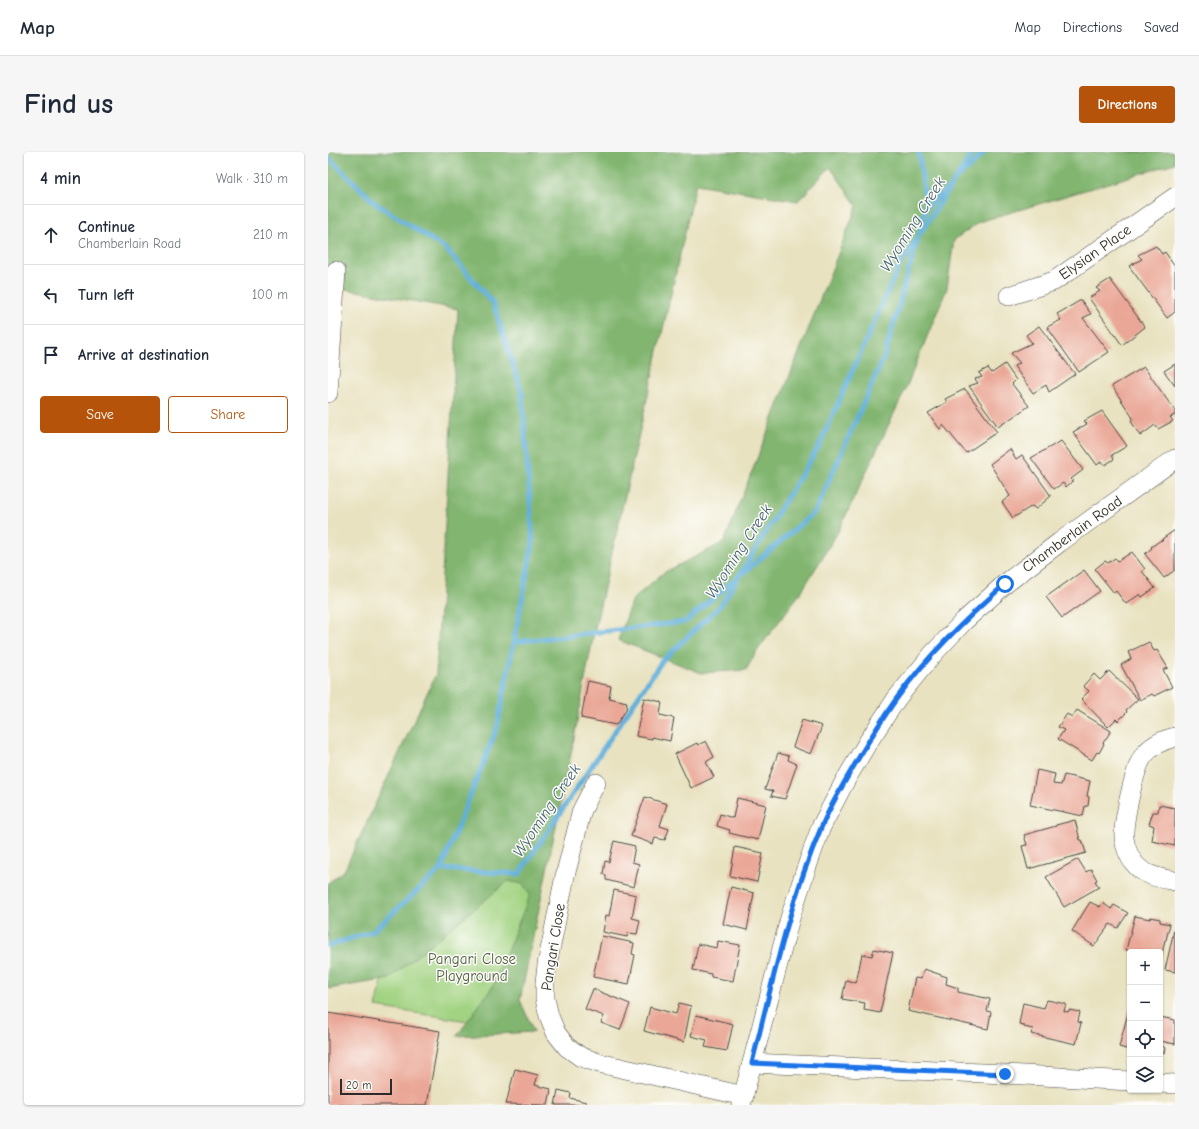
<!DOCTYPE html>
<html lang="en">
<head>
<meta charset="utf-8">
<style>
  :root { --surface:#fff; --page:#f6f6f7; --text:#1f2937; --muted:#747a83; --line:#e0e1e3; --accent:#b45309 }
  body { margin:0; font-family:"Comic Neue",sans-serif; background:var(--page); color:var(--text) }
  .controls { position:absolute; right:12px; bottom:12px; display:grid; overflow:hidden; border-radius:4px; box-shadow:0 1px 3px #0004 }
  .controls button { width:36px; height:36px; display:grid; place-items:center; padding:0; border:0; border-bottom:1px solid var(--line); background:var(--surface); color:var(--text); font:20px sans-serif }
  .scale { position:absolute; left:12px; bottom:10px; width:52px; box-sizing:border-box; padding-left:4px; border:2px solid #2b2b2b; border-top:0; font-size:11px; line-height:14px; white-space:nowrap; color:#2b2b2b; -webkit-text-stroke:3px #fdfcf7; paint-order:stroke }
  .stop { position:absolute; width:12px; height:12px; margin:-9px; border:3px solid #1a73e8; border-radius:50%; background:#fff }
  .stop.end { background:#1a73e8; border-color:#fff; box-shadow:0 1px 4px #0008 }
  .list { margin:0; padding:0; list-style:none }
  h2 { display:flex; justify-content:space-between; align-items:center; height:52px; margin:0; padding:0 16px; font-size:17px }
  h2 small { font-size:13px; font-weight:400; color:var(--muted) }
  .list li { display:grid; grid-template-columns:26px 1fr auto; gap:12px; align-items:center; box-sizing:border-box; height:60px; padding:0 16px; border-top:1px solid var(--line) }
  .list b { display:block; font-size:15px; white-space:nowrap }
  .list p { margin:0; font-size:13px; white-space:nowrap; color:var(--muted) }
  .list em { font-size:13px; font-style:normal; color:var(--muted) }
  .actions { display:flex; gap:8px; padding:12px 16px }
  .actions a { flex:1; padding:9px 0; border:1px solid var(--accent); border-radius:4px; text-align:center; font-size:14px; color:var(--accent) }
  .actions .main { background:var(--accent); color:#fff }
  .icon { flex:none; width:22px; height:22px; fill:none; stroke:currentColor; stroke-width:2; stroke-linecap:round; stroke-linejoin:round }
  .map { position:relative; flex:none; width:847px; height:953px; overflow:hidden; border-radius:4px }
  header { display:flex; align-items:center; gap:24px; box-sizing:border-box; height:56px; padding:0 20px; background:var(--surface); border-bottom:1px solid var(--line) }
  header strong { font-size:19px }
  nav { display:flex; gap:22px; margin-inline-start:auto; font-size:14px }
  .intro { display:flex; align-items:center; justify-content:space-between; box-sizing:border-box; height:96px; padding:0 24px }
  h1 { margin:0; font-size:28px }
  .button { padding:10px 18px; border-radius:4px; background:var(--accent); color:#fff; font-size:14px; font-weight:700 }
  main { display:flex; gap:24px; padding:0 24px }
  aside { flex:1; background:var(--surface); border-radius:4px; box-shadow:0 1px 3px #0004 }
  .map>svg:first-child { display:block }
  .green { fill:#a2d382; stroke:#667f56 }
  .forest { fill:#81b570; stroke:#56704e }
  .lines { fill:none; stroke-linecap:round; stroke-linejoin:round }
  .stream { stroke:#61b0db; stroke-width:5 }
  .building { fill:#eaa797 }
  .minor-casing { stroke:#474641; stroke-width:20 }
  .minor { stroke:#fff; stroke-width:19 }
  .route { stroke:#1a73e8; stroke-width:5 }
  .labels { text-anchor:middle; stroke-width:3; stroke-linejoin:round; paint-order:stroke }
  .street-label { font-size:15px; fill:#2b2b2b; stroke:#fdfcf7 }
  .park-label { font-size:15px; fill:#4f5d45; stroke:#fdfcf7 }
  .water-label { font-size:16px; font-style:italic; fill:#416071; stroke:#fdfcf7 }
</style>
</head>
<body>
<header>
<strong>Map</strong>
<nav><a>Map</a><a>Directions</a><a>Saved</a></nav>
</header>
<div class="intro"><h1>Find us</h1><a class="button">Directions</a></div>
<main>
<aside>
<h2>4 min<small>Walk · 310 m</small></h2>
<ul class="list">
<li><svg class="icon" aria-label="ahead" viewBox="0 0 24 24"><path d="M12 20V5M6 11l6-6 6 6"/></svg><div><b>Continue</b><p>Chamberlain Road</p></div><em>210 m</em></li>
<li><svg class="icon" aria-label="left" viewBox="0 0 24 24"><path d="M17 20v-9H6M10 6l-5 5 5 5"/></svg><div><b>Turn left</b></div><em>100 m</em></li>
<li><svg class="icon" aria-label="arrive" viewBox="0 0 24 24"><path d="M6 21V4h12l-3 4 3 4H6"/></svg><div><b>Arrive at destination</b></div></li>
</ul>
<div class="actions"><a class="main">Save</a><a>Share</a></div>
</aside>
<div class="map">
<svg width="847" height="953" viewBox="0 0 847 953">
  <rect width="100%" height="100%" fill="#fdfcf7"/>
  <filter id="ink" filterUnits="userSpaceOnUse"><feTurbulence type="fractalNoise" baseFrequency=".025" numOctaves="2"/><feDisplacementMap in="SourceGraphic" scale="8" xChannelSelector="R" yChannelSelector="G"/><feConvolveMatrix kernelMatrix="1 2 1 2 8 2 1 2 1" color-interpolation-filters="sRGB"/></filter>
  <filter id="wash" filterUnits="userSpaceOnUse"><feTurbulence type="fractalNoise" baseFrequency=".012" numOctaves="4" result="noise"/><feDisplacementMap in="SourceGraphic" scale="16" xChannelSelector="R" yChannelSelector="G"/><feGaussianBlur stdDeviation="0.9" result="paint"/><feColorMatrix in="noise" values="0 0 0 0 0 0 0 0 0 0 0 0 0 0 0 0 0 1.4 0 .05"/><feComposite in="paint" operator="in"/></filter>
  <g filter="url(#wash)">
    <rect width="100%" height="100%" fill="#e8e2c0"/>
    <polygon class="green" points="177,720 217,725 186,876 48,855 57,817"/>
    <polygon class="forest" points="0,0 847,0 847,11 651,70 626,88 619,136 578,236 510,380 473,440 429,499 418,518 373,521 290,488 305,447 335,421 396,390 529,54 502,15 470,49 368,32 266,480 245,592 192,848 206,880 129,884 165,834 202,743 195,732 180,729 61,827 0,837 0,731 16,719 108,522 130,157 0,134"/>
    <g class="lines">
      <g class="stream">
        <polyline points="591,0 598,56 592,78"/>
        <polyline points="0,5 47,51 118,97 165,151 194,241 205,391 169,576 113,717"/>
        <polyline points="632,24 657,0"/>
        <polyline points="598,56 619,37"/>
        <polyline points="414,422 487,360 557,203 589,89"/>
        <polyline points="186,490 357,470 406,428"/>
        <polyline points="0,794 45,779 113,717 191,722 334,509 393,453 491,294 571,114 645,0"/>
      </g>
    </g>
    <g id="blocks">
      <g class="building">
        <polygon points="828,94 834,102 837,100 847,115 847,160 839,166 801,114 814,107 810,103"/>
        <polygon points="782,127 817,175 794,193 761,146 772,139 768,136"/>
        <polygon points="753,148 763,162 755,166 781,200 751,220 719,175 733,168 729,162"/>
        <polygon points="711,174 747,222 721,240 718,233 705,241 686,214 692,211 683,201 704,191 698,183"/>
        <polygon points="677,212 688,228 684,232 701,254 670,275 641,234 650,231 647,227 654,225 651,221 660,216 664,221"/>
        <polygon points="847,212 847,234 836,219"/>
        <polygon points="816,215 847,259 847,263 842,265 845,269 830,277 827,273 812,284 803,269 805,266 784,234"/>
        <polygon points="637,237 669,280 638,301 615,273 612,277 600,261 619,250 617,247"/>
        <polygon points="774,259 799,294 784,303 786,307 777,313 774,309 769,313 745,280 759,272 756,269"/>
        <polygon points="733,289 755,318 743,327 745,329 738,335 735,331 726,337 703,306"/>
        <polygon points="682,297 688,307 694,303 723,344 708,357 704,354 685,366 674,350 682,344 662,312"/>
        <polygon points="847,378 847,418 836,426 817,402 824,396 823,395 833,388 834,389 835,388 834,387"/>
        <polygon points="804,400 817,417 814,419 827,436 814,445 812,442 798,452 788,439 786,441 767,417 777,409 780,411 787,406 790,409"/>
        <polygon points="756,418 772,439 734,466 718,445"/>
        <polygon points="821,490 826,499 829,498 840,516 835,518 844,535 826,544 824,542 812,548 793,513 803,507 800,500"/>
        <polygon points="781,519 810,547 798,558 799,560 790,569 788,567 780,575 753,547 761,539 755,534 766,522 772,528"/>
        <polygon points="260,529 283,534 281,546 299,550 298,558 288,573 253,566"/>
        <polygon points="316,546 334,550 332,563 346,566 342,589 324,585 324,587 308,584"/>
        <polygon points="749,558 783,579 775,591 776,592 771,601 769,600 764,608 730,587 736,578 730,575 739,562 744,565"/>
        <polygon points="474,568 494,574 483,602 465,595"/>
        <polygon points="378,589 386,605 378,610 386,625 363,636 347,602 369,591 370,593"/>
        <polygon points="450,601 461,604 460,608 469,612 457,647 443,644 445,639 437,637"/>
        <polygon points="709,618 727,622 725,632 733,633 736,623 762,629 759,644 761,645 760,654 757,654 755,664 702,653"/>
        <polygon points="317,645 339,652 332,674 341,677 337,688 327,686 325,692 303,684"/>
        <polygon points="409,646 438,653 430,688 401,681 402,678 389,674 392,662 405,666"/>
        <polygon points="831,653 847,656 847,694 824,689 826,674 821,672 825,660 830,660"/>
        <polygon points="747,668 752,688 754,688 758,701 700,717 694,694 699,693 696,683 728,674 728,673"/>
        <polygon points="286,689 307,694 304,710 311,712 306,735 278,728 278,724 275,722 277,709 281,710"/>
        <polygon points="407,695 435,701 429,730 402,724"/>
        <polygon points="750,707 758,720 763,717 769,728 767,729 771,735 736,755 718,725"/>
        <polygon points="403,735 426,741 419,778 395,772"/>
        <polygon points="286,738 308,743 304,766 312,768 309,782 300,781 299,785 275,780 278,763 281,764"/>
        <polygon points="762,750 772,755 775,751 783,757 786,753 800,761 790,776 782,772 766,794 744,779"/>
        <polygon points="807,764 822,767 823,765 832,767 832,770 842,772 838,788 837,788 833,808 832,800 806,800 798,798"/>
        <polygon points="846,778 847,778 847,820 837,818"/>
        <polygon points="274,784 306,791 304,802 307,803 301,832 265,825"/>
        <polygon points="390,789 412,793 405,829 383,825 383,822 365,818 370,792 389,796"/>
        <polygon points="546,797 565,801 552,861 536,858 537,851 514,847 518,828 528,831 534,802 544,804"/>
        <polygon points="596,817 619,825 618,832 630,836 630,840 662,847 659,859 663,860 660,877 580,859 587,826 593,827"/>
        <polygon points="265,837 302,852 292,878 273,871 276,864 257,857"/>
        <polygon points="719,848 738,852 736,859 740,860 741,858 752,860 750,870 753,871 748,892 703,882 705,877 696,875 696,873 691,872 695,851 716,856"/>
        <polygon points="351,851 363,854 356,890 316,879 322,855 348,862"/>
        <polygon points="801,857 802,857 802,898 791,895"/>
        <polygon points="0,861 112,879 99,953 0,953"/>
        <polygon points="368,863 405,872 399,899 377,895 379,888 363,884"/>
        <polygon points="832,865 847,868 847,892 832,889"/>
        <polygon points="832,891 837,896 836,901 832,903"/>
        <polygon points="187,917 210,923 207,933 223,937 220,953 178,952"/>
        <polygon points="230,938 243,941 242,946 258,950 258,953 227,953"/>
      </g>
    </g>
  </g>
  <g filter="url(#ink)">
    <use href="#blocks" fill-opacity="0" stroke="#474641" stroke-width="1"/>
    <g class="lines">
      <defs>
        <g id="minor">
          <polyline points="681,144 726,129 847,45"/>
          <polyline points="0,241 8,119"/>
          <path d="M847,585C835,588 824,593 816,603C806,616 795,670 796,686C797,694 801,705 806,711C816,724 832,726 847,729"/>
          <polyline points="268,631 254,658 237,724 219,813 217,830 217,847 221,864 228,881 239,895 253,905 271,911 416,944"/>
          <polyline points="424,911 677,922 802,929"/>
          <polyline points="832,931 847,932"/>
          <polyline points="413,953 462,766 477,720 493,675 517,629 540,590 569,546 604,503 636,469 677,432 732,390 847,307"/>
        </g>
      </defs>
      <use href="#minor" class="minor-casing"/>
      <use href="#minor" class="minor"/>
    </g>
  </g>
  <g class="lines" filter="url(#ink)">
    <path class="route" d="M677,432C638,467 600,503 569,546C554,567 540,590 527,612C515,633 502,654 493,676C461,751 444,832 424,911L677,922"/>
  </g>
  <g class="labels">
    <g class="street-label">
      <text transform="translate(767 100) rotate(-35)" y="5">Elysian Place</text>
      <text transform="translate(744 382) rotate(-36)" y="5">Chamberlain Road</text>
      <text transform="translate(225 795) rotate(-81)" y="5">Pangari Close</text>
    </g>
    <g class="park-label">
      <text x="144" y="812">Pangari Close<tspan x="144" dy="17">Playground</tspan></text>
    </g>
    <g class="water-label">
      <text transform="translate(584 72) rotate(-58)" y="6">Wyoming Creek</text>
      <text transform="translate(410 399) rotate(-57)" y="6">Wyoming Creek</text>
      <text transform="translate(218 658) rotate(-56)" y="6">Wyoming Creek</text>
    </g>
  </g>
</svg>
<div class="controls">
<button>+</button>
<button>−</button>
<button><svg class="icon" aria-label="locate" viewBox="0 0 24 24"><circle cx="12" cy="12" r="6"/><path d="M12 2v4M12 18v4M2 12h4M18 12h4"/></svg></button>
<button><svg class="icon" aria-label="layers" viewBox="0 0 24 24"><path d="M12 4l9 5-9 5-9-5zM3 14l9 5 9-5"/></svg></button>
</div>
<div class="scale">20 m</div>
<div class="stop" style="left:677px;top:432px"></div>
<div class="stop end" style="left:677px;top:922px"></div>
</div>
</main>
</body>
</html>
